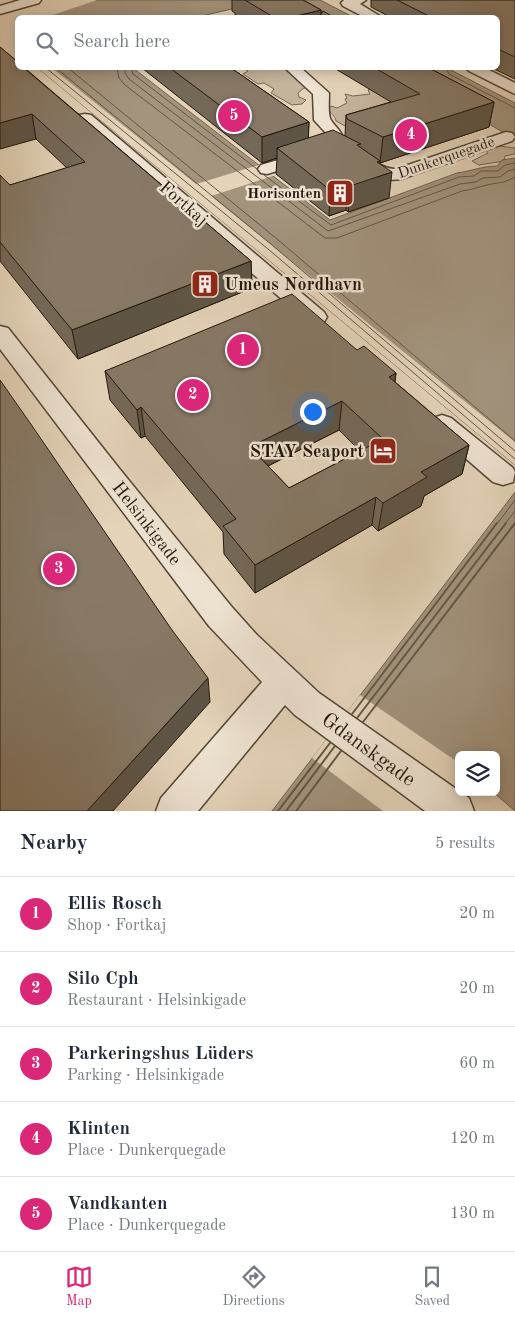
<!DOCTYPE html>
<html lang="en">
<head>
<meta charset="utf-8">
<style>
  :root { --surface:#fff; --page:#f2f2f3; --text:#1f2937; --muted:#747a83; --line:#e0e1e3; --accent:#db2777 }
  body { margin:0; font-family:"Old Standard TT",serif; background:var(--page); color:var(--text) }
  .controls { position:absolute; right:15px; bottom:15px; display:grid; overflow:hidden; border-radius:8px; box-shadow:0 2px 12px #0003 }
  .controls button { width:45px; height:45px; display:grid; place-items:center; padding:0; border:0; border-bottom:1px solid var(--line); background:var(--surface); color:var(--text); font:25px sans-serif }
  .you { position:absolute; left:312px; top:411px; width:18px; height:18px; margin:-12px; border:4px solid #fff; border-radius:50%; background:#1a73e8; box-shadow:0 0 0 8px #1a73e833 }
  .badge { display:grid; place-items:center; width:32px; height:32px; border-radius:50%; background:var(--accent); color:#fff; font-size:16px; font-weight:700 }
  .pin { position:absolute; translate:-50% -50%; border:2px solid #fff; box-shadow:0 1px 5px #0006 }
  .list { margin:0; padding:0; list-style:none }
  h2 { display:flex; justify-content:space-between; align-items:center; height:65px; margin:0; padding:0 20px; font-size:21px }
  h2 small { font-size:16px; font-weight:400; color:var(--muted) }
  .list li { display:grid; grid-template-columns:32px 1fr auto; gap:15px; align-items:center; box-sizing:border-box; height:75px; padding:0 20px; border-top:1px solid var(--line) }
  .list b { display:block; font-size:19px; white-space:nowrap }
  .list p { margin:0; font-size:16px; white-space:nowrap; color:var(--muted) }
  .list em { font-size:16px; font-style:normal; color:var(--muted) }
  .icon { flex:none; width:28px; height:28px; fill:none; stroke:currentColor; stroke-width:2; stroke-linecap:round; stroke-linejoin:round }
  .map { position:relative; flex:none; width:515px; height:811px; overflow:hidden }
  .search { position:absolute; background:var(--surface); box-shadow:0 2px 12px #0003; left:15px; right:15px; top:15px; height:55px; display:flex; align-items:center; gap:12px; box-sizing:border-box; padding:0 18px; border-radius:8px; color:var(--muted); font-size:19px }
  .sheet { height:440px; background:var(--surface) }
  nav { display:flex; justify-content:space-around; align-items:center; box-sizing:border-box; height:70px; border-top:1px solid var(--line); background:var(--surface); font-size:14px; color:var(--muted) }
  nav a { display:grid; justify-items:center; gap:2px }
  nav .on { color:var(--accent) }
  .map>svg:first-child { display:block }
  .green { fill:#c4b49c; stroke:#736653 }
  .water { fill:#a3947e; stroke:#6f6250 }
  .pier { fill:#e5d4ba }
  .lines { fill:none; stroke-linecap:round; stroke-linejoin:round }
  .shore-far1 { stroke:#625644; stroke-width:1 }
  .shore { stroke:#625644; stroke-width:2 }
  .minor-casing { stroke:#534636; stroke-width:3 }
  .minor { fill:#eee3d2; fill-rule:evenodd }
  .wall { fill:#746858; stroke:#22170a; fill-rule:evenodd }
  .shaded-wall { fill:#5e5547; stroke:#22170a }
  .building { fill:#877966; stroke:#22170a; fill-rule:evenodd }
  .labels { text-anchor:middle; stroke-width:5; stroke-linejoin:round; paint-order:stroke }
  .far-street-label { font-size:15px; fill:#22170a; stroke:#eee3d2 }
  .far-poi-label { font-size:15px; font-weight:bold; fill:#22170a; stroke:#eee3d2; text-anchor:end }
  .street-label { font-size:18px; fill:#22170a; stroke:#eee3d2 }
  .poi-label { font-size:18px; font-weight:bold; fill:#22170a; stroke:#eee3d2; text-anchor:start }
  .near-street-label { font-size:21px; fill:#22170a; stroke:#eee3d2 }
</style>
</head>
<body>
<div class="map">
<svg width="515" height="811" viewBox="0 0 515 811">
  <rect width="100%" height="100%" fill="#e5d4ba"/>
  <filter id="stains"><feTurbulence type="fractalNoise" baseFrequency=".004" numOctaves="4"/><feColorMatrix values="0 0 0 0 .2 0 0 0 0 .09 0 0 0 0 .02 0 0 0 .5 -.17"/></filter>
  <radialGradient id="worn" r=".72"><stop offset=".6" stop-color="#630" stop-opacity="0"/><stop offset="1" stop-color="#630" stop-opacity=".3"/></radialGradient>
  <g class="green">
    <polygon points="243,68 283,68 287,71 291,72 311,89 304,88 298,93 299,97 306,100 302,104 292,105 271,93 274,89 264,83 258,84 243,74 248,71"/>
    <path d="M372,89L394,103L358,123L345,126L336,121C335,115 330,114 329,109L331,106L337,108L347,103L345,99L347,98L345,94L353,96L370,94L368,90Z"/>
    <polygon points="491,145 515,148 515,154 505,156 504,161 479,165 472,161 488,153 484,147"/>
  </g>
  <g class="water">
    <polygon points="89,0 271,0 197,17 35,18"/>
    <polygon points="275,0 320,0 353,17 305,17"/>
    <path d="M38,68H133L330,220L457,173C472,171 482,166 497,166L502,160L515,158V465Z"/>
    <polygon points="391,68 447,68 515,103 515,139"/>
    <polygon points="515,492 515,811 493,792 496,792 496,755 459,755 459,775 436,811 272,811"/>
  </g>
  <g class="pier">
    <polygon points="81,0 97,0 47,17 18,18 17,27 7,31 17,40 17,51 0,36 0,26 7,24 4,20 7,15 20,12 35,15"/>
    <polygon points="38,68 52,68 196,184 262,164 276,175 211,196 515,442 515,465"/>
    <polygon points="360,695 459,763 459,780 439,811 383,811 312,758"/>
  </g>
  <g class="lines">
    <g class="shore-far1">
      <polyline points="46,68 268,249 515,459"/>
      <polyline points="56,68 272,245 515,451"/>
      <polyline points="68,68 277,239 515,441"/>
      <path d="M117,68L119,78L125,85L325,238H337L462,191C471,190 478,187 487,185C500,182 502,184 515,177"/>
      <polyline points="125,68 125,73 129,79 328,231 460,184 476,182 483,178 500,177 508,171 515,169"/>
      <polyline points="131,68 133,74 257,169"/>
      <polyline points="446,68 449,74 515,108"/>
      <polyline points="264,175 331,225 459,177 474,176 481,171 498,171 505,165 515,163"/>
      <polyline points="497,524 515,500"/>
      <polyline points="505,524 515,511"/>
    </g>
    <g class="shore">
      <polyline points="352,714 497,523"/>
      <polyline points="357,718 506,523"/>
      <polyline points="363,722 515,523"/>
      <polyline points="278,811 330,743"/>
      <polyline points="286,811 335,746"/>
      <polyline points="296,811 341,751"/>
    </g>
    <defs>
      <g id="minor">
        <polygon points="20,0 41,0 39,3 0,14 0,6"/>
        <polygon points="344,0 366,0 360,4 383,18 366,18 343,6 341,3"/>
        <path d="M285,68H301L329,93C329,100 328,112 330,118C333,127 351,135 340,151L334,152L328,151L325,147V132L314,120L313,94Z"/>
        <polygon points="466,68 485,68 515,83 515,94 469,71"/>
        <polygon points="85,114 91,115 324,312 327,317 324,322 316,324 308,322 79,123 77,119 79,115"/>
        <path d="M506,132L512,133L515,137L512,141L401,179C385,182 361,175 351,161L354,157C370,153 380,170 396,169Z"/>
        <polygon points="308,151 314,152 317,156 314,160 267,174 261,173 258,169 261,165"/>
        <polygon points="0,326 8,328 118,467 231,606 257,635 319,693 469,798 474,811 425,811 295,715 285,705 198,811 156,811 161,798 262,682 209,626 0,349"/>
        <polygon points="442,415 451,418 513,468 515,472 513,482 503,485 493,482 433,430 429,424 433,418"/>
      </g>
    </defs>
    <use href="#minor" class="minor-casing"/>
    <use href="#minor" class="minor"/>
  </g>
  <g class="wall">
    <polygon points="232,0 303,0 321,10 321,14 335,18 238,18 235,16 235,13 232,11"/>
    <polygon points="371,0 515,0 515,79 492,68 498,68 498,18 392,18 371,7"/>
    <polygon points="0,47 251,261 252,288 78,359 0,261 0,175 10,185 67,168 36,139"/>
    <polygon points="142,68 231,68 309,122 308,138 345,136 346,115 391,102 334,68 429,68 494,102 489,127 380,163 389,198 348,212 346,210 329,216 276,174 277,158 262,163"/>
    <path d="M357,350L396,373L395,382L469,445L462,474L424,496L421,506L378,531L372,525L255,593L224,554L223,532L145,436L141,438L110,400L105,371ZM339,430L360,451L289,488L268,466Z"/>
  </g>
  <g class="shaded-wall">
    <polygon points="321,10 321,18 288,18"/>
    <polygon points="494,102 489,127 380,163 383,137"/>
    <polygon points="32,114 36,139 0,149 0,123"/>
    <polygon points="309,122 308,148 277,148 277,158 262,163 262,137"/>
    <polygon points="380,161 378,177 392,172 389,198 348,212 350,186 377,162"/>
    <polygon points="348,184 346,210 329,216 330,190"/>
    <polygon points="251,261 252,288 78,359 72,330"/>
    <polygon points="396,373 392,402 389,377"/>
    <polygon points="342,401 339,430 250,475 250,447"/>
    <polygon points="141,407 145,436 141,438 137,410"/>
    <polygon points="469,445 462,474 424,496 421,506 378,531 383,503 421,472"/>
    <polygon points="376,497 372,525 255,593 255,565"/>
    <polygon points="208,678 210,702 113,811 87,811"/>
  </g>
  <g class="building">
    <polygon points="245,0 303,0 321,10 288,18 275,18"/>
    <polygon points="397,0 515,0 515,57 498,49 498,18 433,18"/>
    <polygon points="323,11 335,18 319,18"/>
    <polygon points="0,47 18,62 18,68 24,68 251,261 72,330 0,242 0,175 10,185 85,162 32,114 0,123"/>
    <polygon points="170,68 231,68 309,122 262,137"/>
    <polygon points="375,68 429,68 494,102 383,137 347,119 346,115 420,94"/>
    <polygon points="333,130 361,144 357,145 380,161 377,162 392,172 350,186 348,184 330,190 277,148"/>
    <path d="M292,294L357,350L364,346L396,373L389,377L469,445L421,472L427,477L383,503L376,497L255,565L223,526L236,519L141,407L137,410L105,371ZM342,401L383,439L289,488L250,447Z"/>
    <polygon points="0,380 28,420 172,630 208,678 87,811 0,811"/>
  </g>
  <defs>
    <symbol id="building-square" viewBox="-11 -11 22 22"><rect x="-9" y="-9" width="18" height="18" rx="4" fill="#8f2418" stroke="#eee3d2"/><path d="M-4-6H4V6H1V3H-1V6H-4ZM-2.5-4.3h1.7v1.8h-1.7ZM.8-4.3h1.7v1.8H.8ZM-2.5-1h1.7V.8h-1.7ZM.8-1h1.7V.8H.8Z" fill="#fff"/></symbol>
    <symbol id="hotel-square" viewBox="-11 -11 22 22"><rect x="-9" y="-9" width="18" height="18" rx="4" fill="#8f2418" stroke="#eee3d2"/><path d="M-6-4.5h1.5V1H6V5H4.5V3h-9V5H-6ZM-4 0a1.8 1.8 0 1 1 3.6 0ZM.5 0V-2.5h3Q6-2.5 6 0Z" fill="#fff"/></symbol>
  </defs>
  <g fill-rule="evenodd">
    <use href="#building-square" x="324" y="177" width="32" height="32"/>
    <use href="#building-square" x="189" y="268" width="32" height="32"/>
    <use href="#hotel-square" x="367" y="435" width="32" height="32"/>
  </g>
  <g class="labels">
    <g class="far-street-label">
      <text transform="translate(446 157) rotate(-19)" y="5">Dunkerquegade</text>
    </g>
    <g class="far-poi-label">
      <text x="321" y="198">Horisonten</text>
    </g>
    <g class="street-label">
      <text transform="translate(184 203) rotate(41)" y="6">Fortkaj</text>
      <text transform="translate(147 523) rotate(52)" y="6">Helsinkigade</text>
    </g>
    <g class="poi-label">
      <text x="224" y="290">Umeus Nordhavn</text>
      <text x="364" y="457" text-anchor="end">STAY Seaport</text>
    </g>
    <g class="near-street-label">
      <text transform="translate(369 749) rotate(36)" y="7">Gdanskgade</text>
    </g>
  </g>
  <rect width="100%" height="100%" filter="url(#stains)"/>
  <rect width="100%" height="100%" fill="url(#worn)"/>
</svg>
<div class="controls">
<button><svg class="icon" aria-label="layers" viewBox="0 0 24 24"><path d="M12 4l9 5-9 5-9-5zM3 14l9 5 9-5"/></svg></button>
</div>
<div class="you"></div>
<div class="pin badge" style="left:243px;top:350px">1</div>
<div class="pin badge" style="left:193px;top:395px">2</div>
<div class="pin badge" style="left:59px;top:569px">3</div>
<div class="pin badge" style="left:411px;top:135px">4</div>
<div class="pin badge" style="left:234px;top:116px">5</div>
<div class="search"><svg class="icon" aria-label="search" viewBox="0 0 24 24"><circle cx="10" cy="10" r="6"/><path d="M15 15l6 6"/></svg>Search here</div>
</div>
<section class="sheet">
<h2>Nearby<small>5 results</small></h2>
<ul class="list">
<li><span class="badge">1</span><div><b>Ellis Rosch</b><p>Shop · Fortkaj</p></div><em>20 m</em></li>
<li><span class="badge">2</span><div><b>Silo Cph</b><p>Restaurant · Helsinkigade</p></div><em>20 m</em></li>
<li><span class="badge">3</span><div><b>Parkeringshus Lüders</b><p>Parking · Helsinkigade</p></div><em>60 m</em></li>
<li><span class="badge">4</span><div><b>Klinten</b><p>Place · Dunkerquegade</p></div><em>120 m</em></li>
<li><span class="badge">5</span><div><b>Vandkanten</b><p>Place · Dunkerquegade</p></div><em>130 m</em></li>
</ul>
</section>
<nav>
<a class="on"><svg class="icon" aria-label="map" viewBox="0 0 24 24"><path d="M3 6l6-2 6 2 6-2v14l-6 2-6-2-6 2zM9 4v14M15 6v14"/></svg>Map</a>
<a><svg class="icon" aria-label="directions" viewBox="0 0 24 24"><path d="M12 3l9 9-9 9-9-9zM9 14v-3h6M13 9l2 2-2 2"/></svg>Directions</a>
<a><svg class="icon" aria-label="saved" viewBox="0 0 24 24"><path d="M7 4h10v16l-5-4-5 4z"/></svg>Saved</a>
</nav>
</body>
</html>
